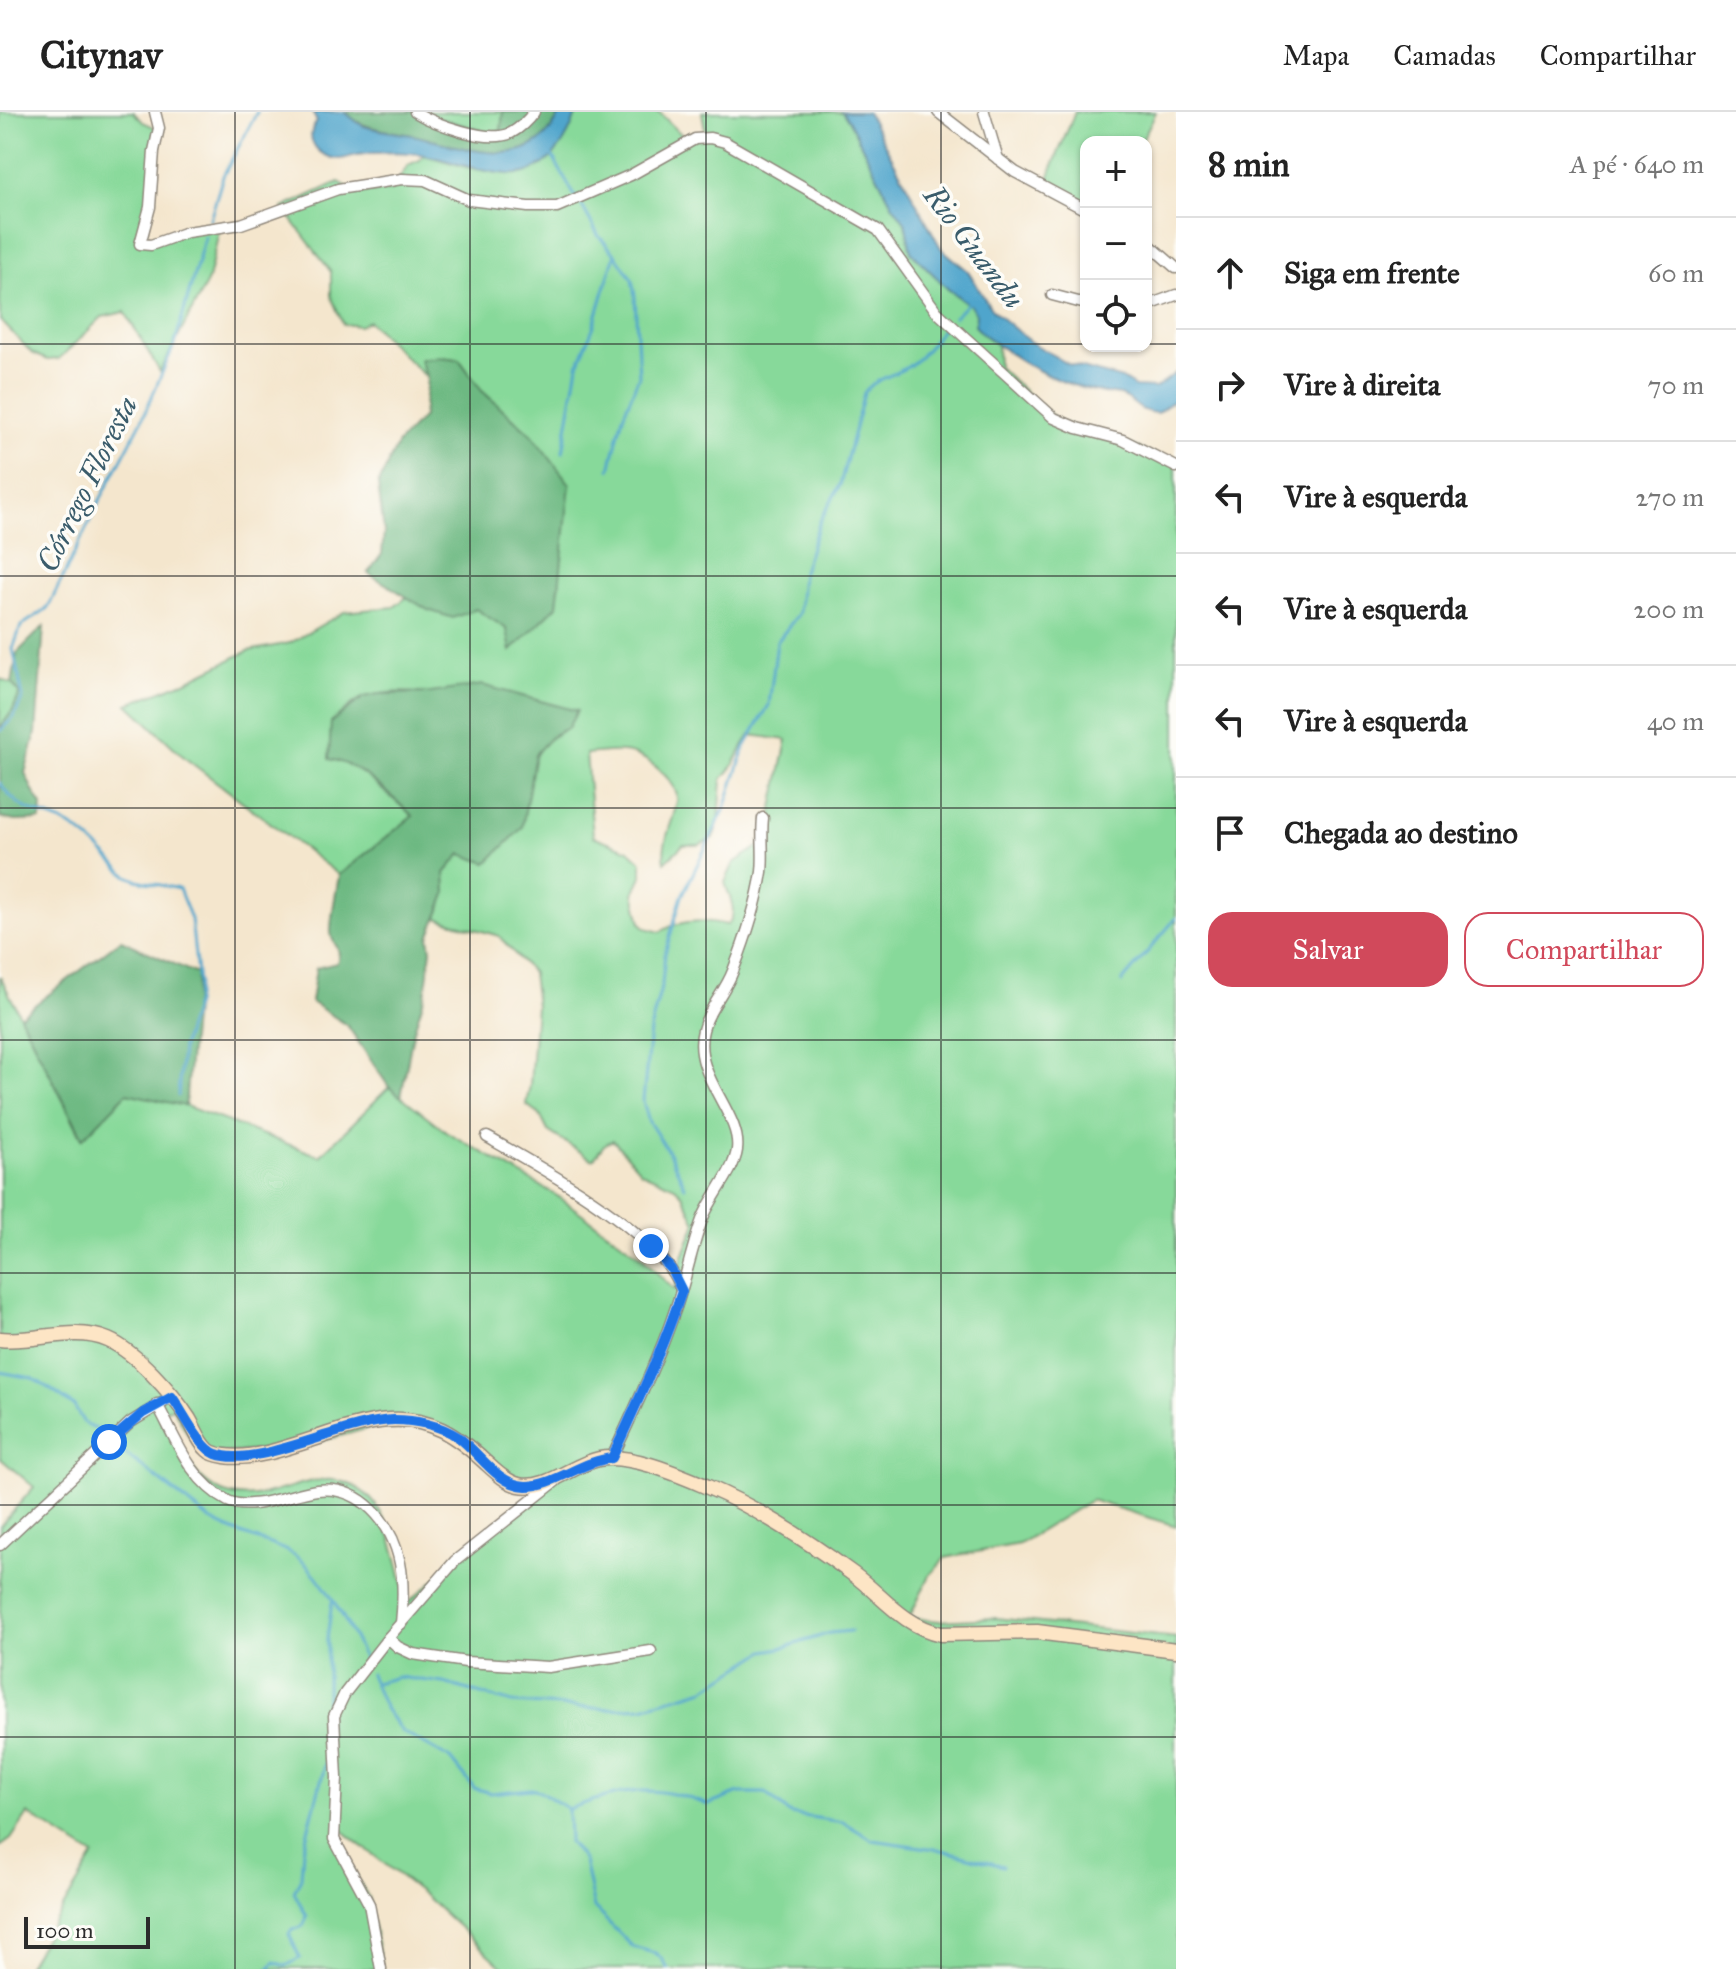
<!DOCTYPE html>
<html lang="pt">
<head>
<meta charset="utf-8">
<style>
  :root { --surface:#fff; --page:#f6f6f6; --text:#222; --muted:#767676; --line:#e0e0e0; --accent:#d1495b }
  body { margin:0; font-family:"IM FELL Great Primer",serif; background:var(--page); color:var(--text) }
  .controls { position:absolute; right:24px; top:24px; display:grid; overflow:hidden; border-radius:16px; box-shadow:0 2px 6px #0004 }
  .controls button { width:72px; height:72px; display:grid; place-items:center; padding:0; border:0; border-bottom:2px solid var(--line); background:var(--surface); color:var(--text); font:40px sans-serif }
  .scale { position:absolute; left:24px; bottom:20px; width:126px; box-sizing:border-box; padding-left:8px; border:4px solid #2b2b2b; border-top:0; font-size:22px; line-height:28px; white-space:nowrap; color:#2b2b2b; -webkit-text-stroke:6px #fdfcf7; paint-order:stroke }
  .stop { position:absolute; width:24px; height:24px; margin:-18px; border:6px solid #1a73e8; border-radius:50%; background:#fff }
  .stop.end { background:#1a73e8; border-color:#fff; box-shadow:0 2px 8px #0008 }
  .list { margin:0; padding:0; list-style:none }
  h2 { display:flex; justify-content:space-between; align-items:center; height:104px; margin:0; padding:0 32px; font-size:34px }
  h2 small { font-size:26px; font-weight:400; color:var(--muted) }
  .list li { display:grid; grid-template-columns:52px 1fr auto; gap:24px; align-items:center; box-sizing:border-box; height:112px; padding:0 32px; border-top:2px solid var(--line) }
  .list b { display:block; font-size:30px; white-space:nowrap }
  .list em { font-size:26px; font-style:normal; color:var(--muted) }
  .actions { display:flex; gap:16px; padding:24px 32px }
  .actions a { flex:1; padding:18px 0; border:2px solid var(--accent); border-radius:24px; text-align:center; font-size:28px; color:var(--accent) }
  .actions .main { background:var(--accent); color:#fff }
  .icon { flex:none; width:44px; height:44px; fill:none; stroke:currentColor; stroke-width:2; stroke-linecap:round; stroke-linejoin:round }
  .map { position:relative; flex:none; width:1176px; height:1857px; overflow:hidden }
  header { display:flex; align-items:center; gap:48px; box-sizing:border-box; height:112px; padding:0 40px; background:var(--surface); border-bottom:2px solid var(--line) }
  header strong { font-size:38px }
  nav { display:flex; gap:44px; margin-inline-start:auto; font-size:28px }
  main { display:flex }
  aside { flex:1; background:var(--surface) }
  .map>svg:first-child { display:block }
  .green { fill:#87d99a; stroke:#598262; stroke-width:2; fill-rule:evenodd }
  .forest { fill:#6db982; stroke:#4c7256; stroke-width:2 }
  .water { fill:#50a5cc; stroke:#3e687c; stroke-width:2 }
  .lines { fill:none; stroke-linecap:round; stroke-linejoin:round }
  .stream { stroke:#50a5cc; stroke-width:3 }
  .minor-casing { stroke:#90887c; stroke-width:13 }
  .secondary-casing { stroke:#90887c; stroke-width:17 }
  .minor { stroke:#fff; stroke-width:10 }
  .secondary { stroke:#fde5c5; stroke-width:14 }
  .route { stroke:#1a73e8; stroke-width:10 }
  .grid { fill:none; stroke:#2b2b2b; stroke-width:2; stroke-opacity:0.55 }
  .labels { text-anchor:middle; stroke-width:7; stroke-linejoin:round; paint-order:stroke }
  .water-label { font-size:30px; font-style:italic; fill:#3a5c6b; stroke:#fdfcf7 }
</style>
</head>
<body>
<header>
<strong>Citynav</strong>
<nav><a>Mapa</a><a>Camadas</a><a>Compartilhar</a></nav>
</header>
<main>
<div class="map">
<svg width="1176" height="1857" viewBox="0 0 1176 1857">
  <rect width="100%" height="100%" fill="#fdfcf7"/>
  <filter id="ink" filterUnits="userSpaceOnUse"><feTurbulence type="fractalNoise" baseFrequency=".0125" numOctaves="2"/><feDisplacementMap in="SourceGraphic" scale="16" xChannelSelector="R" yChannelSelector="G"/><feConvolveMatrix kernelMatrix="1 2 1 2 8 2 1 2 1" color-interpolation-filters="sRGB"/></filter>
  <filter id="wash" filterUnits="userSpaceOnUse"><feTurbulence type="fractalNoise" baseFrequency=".006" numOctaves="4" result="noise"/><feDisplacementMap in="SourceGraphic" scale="32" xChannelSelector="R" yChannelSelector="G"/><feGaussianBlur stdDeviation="1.8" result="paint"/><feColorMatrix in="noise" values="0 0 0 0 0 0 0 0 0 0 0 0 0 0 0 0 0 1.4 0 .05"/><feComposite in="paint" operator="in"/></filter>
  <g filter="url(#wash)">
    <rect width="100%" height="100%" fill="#f4e6cd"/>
    <g class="green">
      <polygon points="0,0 133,0 143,10 161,18 145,127 193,115 219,119 208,168 160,260 125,200 102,205 59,247 47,248 32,241 0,208"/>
      <path d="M418,0H503L501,19C476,24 441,9 418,0Z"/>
      <path d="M577,0L603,3L612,0H656L661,2L687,28L706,23L702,0H842L849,9L892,92L905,110L911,140L948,177L971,194L976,202L981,221L997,233L998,255L1059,310L1108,324L1176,351V1414L1091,1388L1019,1432L945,1446L930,1463L909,1506L939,1509L996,1506L1176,1526V1857H505L423,1782L338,1715L337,1730L368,1785L382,1857H26L94,1744L28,1702L11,1727L0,1735V1414L34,1375L0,1346V864L82,1026L127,981L180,992L320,1044L389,975L447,1020L553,1081L641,1144L674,1178L682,1147L696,1111L683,1083L675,1075L641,1060L613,1028L604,1033L593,1048L548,1019L540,1003L526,992L530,973L536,894L532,861L499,824L437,806L446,782L445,761L531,657C536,635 548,625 568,616C509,601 425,568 366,585C354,588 341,602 331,610L344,649L366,664L413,704L339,763L185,646L128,592L187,569L248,539L290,531L344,500L394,495L407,485L428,498L476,497L507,517L512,538L531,322L482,279L459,247L440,245L420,247L427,266L368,209L359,214L343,212L331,184V160L283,96L339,70L358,81L392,78L408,53L420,48L424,43C463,54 526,78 556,40C564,28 570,13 577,0ZM750,623L787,628L766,730L734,751L725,770C728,784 740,800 727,813C703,807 680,807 660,820L646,816L641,811L634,781L642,764V750L629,738L593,724L586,642C601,641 621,637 636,643C652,649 679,671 677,689C674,709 661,729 665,750L683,733H699L713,726L719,709L722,667C736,655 739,638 750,623ZM172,1295L195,1334L203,1342L292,1337L395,1309L449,1322L536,1379L542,1378L408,1490C399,1462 392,1407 370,1386C313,1331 258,1423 199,1364C185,1349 173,1318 163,1299Z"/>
      <polygon points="1075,0 1156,0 1141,30 1086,30 1086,90 1046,71"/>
      <polygon points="0,567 12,572 20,581 13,598 0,616"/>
    </g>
    <g class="forest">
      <path d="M343,0H418L491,21L501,19L503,0H561C532,67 463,34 412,23C384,17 367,19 343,0Z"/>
      <polygon points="440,245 459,247 482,279 531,322 570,372 557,494 511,539 507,517 476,497 453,506 428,498 368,461 382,442 384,420 378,373 398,331 423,305 427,266 420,247"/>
      <polygon points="44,514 36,621 25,661 34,681 42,693 41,708 16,709 0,706 0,616 13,598 20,581 12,572 17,541"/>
      <path d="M482,573L577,599L568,616L554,622L535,642L522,716L487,751L461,742L445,761L446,782L429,825L431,838L425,883L413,921L401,985L389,975L347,913L311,890L316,856L337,851C343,833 332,835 331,821C330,808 337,777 339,763L413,704C389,683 361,652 329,647L331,610L364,585L378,582L431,581Z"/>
      <polygon points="121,828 197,862 185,994 127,981 83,1026 20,904"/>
    </g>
    <g class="water">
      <path d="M312,0C321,0 335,0 343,0C351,3 356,11 364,14C380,19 396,20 412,23C463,34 532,67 561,0H577C569,25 554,51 528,60C504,69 450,48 425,43C404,39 378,40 357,43C351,44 345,47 339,47C319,46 302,27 317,10Z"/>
      <path d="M842,0H867L941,136L968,159L991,197L1029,229L1068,252L1122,267L1135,275L1155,276L1176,261V287L1157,301C1135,299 1137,290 1120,283C1065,278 1025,254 981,221L975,214L976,202L971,194L948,177L911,140L905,110L892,92L849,9Z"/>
    </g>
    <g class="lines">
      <g class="stream">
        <polyline points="550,40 576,86"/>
        <polyline points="581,92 598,123 615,142 632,167 635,184 639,264 623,304 610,357"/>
        <polyline points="210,107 223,64 257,0"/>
        <polyline points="954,205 968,191"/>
        <polyline points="563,340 578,253 593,216 615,142"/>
        <polyline points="0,619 14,605 23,585 13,537 21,514 48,496 100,388 140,312 175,231 205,124"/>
        <path d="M0,671C27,709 42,696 75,717C95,729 110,749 128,764L137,768L179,777L191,807L198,871L195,892L182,935L178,984"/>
        <polyline points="1122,870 1176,806"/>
        <path d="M685,1074L669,1041L649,1010L643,989L650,918L662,872L665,841L682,784L725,696L745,635L769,593L777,530L799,501L802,462L820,409L840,373L864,281C873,267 895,263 909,254C924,243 934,229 944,214"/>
        <path d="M0,1260L32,1266L50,1277L74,1294L84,1311L111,1323L117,1335L209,1407C234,1423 263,1427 289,1440C318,1453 353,1520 365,1550"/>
        <polyline points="370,1562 384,1595 402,1620 451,1647 474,1676 491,1681 531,1677 540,1679 568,1697"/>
        <polyline points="375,1571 398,1565 444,1571 512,1591 609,1597 643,1595 705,1577 765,1539 786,1535 830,1521 851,1519"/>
        <path d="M568,1697C623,1678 652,1670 708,1693L739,1681H765L790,1702L843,1710L873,1728L942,1738L1003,1754"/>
        <polyline points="568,1697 569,1730 584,1749 594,1796 633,1835 655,1841 661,1846 668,1857"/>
        <polyline points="269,1857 274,1850 286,1854 300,1846 289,1822 292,1818 303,1814 307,1805 294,1780 301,1766 303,1738 327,1646 327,1527 332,1490"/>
      </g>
    </g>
  </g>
  <g filter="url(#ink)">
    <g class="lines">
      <defs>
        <g id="minor">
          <polyline points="155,0 159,16 154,39 150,95 140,132 151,133 187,120 241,112 338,77 402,67 425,68 469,88 528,95 557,95 631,63 695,27 710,26 725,30 878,118 937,200 1054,306 1077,316 1123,328 1176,355"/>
          <path d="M415,0C435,12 488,32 511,21C520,16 528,8 534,0"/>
          <polyline points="938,0 1015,60 1086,98"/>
          <polyline points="984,0 998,47"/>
          <polyline points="1146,130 1176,156"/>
          <polyline points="1052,183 1086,192"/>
          <polyline points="1146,194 1176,183"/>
          <path d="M487,1025C540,1055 661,1121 681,1177"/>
          <path d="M157,1292C176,1327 190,1369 228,1389C251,1400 293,1381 317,1378C361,1373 392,1411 400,1451C404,1471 403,1492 401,1512"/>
          <path d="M612,1346C634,1298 657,1251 674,1201C685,1171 691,1138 702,1108C710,1086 734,1060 737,1038C742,1002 691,963 703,918C708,897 725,880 733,859C745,828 757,793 762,760C764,742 761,724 763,706"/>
          <polyline points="0,1433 131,1310 172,1285"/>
          <polyline points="388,1526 398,1535 413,1542 466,1550 548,1555 651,1539"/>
          <polyline points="381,1857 369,1792 334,1727 337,1666 334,1604 345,1581 388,1526 455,1449 556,1369"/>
        </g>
        <path id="secondary" d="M0,1227C35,1231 74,1213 108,1228C136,1240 172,1281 189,1307C195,1317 199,1330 208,1338C212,1342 219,1343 225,1344C271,1351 338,1311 389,1308C430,1305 456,1323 485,1350C495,1359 506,1370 519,1373C547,1379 573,1352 599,1347C630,1341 679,1363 708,1375C760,1397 808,1429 853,1462C883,1484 902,1513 941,1522L1037,1520L1176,1538"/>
      </defs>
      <use href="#minor" class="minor-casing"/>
      <use href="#secondary" class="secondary-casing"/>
      <use href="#minor" class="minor"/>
      <use href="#secondary" class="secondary"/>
    </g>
  </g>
  <g class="lines" filter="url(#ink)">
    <path class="route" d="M109,1330L143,1301L172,1285C183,1300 200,1336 216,1342C258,1357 344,1309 394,1308C415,1308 440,1313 458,1325C479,1340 497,1373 526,1374C554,1374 582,1349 612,1346C637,1291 663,1237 682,1179L671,1157L651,1134"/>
  </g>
  <path class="grid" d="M235,0V1857M470,0V1857M706,0V1857M941,0V1857M0,232H1086M1146,232H1176M0,464H1176M0,696H1176M0,928H1176M0,1161H1176M0,1393H1176M0,1625H1176"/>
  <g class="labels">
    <g class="water-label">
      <text transform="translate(974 135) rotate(53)" y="10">Rio Guandu</text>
      <text transform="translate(87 372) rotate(-64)" y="10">Córrego Floresta</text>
    </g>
  </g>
</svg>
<div class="controls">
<button>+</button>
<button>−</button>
<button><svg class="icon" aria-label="locate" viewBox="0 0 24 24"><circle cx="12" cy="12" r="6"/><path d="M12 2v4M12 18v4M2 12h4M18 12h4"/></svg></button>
</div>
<div class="scale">100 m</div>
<div class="stop" style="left:109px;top:1330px"></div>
<div class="stop end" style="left:651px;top:1134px"></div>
</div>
<aside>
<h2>8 min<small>A pé · 640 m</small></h2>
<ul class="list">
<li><svg class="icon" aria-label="ahead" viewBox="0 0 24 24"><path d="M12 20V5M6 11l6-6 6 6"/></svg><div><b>Siga em frente</b></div><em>60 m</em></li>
<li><svg class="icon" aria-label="right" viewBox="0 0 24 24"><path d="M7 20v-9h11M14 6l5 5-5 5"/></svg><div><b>Vire à direita</b></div><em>70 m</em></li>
<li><svg class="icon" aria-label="left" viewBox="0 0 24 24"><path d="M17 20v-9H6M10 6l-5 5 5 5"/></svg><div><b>Vire à esquerda</b></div><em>270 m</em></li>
<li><svg class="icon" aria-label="left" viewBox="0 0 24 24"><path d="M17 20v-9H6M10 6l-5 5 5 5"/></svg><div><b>Vire à esquerda</b></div><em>200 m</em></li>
<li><svg class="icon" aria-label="left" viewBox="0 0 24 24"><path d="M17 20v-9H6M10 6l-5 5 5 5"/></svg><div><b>Vire à esquerda</b></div><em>40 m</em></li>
<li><svg class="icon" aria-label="arrive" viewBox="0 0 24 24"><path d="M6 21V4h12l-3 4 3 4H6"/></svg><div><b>Chegada ao destino</b></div></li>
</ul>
<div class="actions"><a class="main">Salvar</a><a>Compartilhar</a></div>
</aside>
</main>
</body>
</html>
